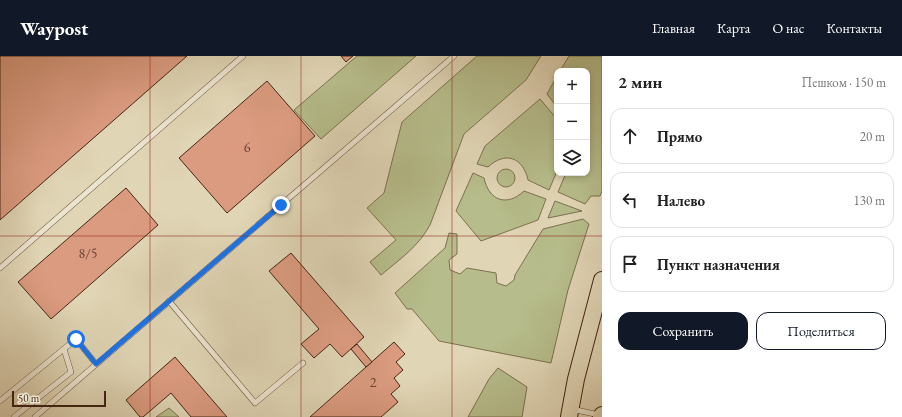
<!DOCTYPE html>
<html lang="ru">
<head>
<meta charset="utf-8">
<style>
  :root { --surface:#fff; --page:#f6f6f6; --text:#222; --muted:#767676; --line:#e0e0e0; --accent:#111827 }
  body { margin:0; font-family:"EB Garamond",serif; background:var(--page); color:var(--text) }
  .controls { position:absolute; right:12px; top:12px; display:grid; overflow:hidden; border-radius:8px; box-shadow:0 2px 6px #0003 }
  .controls button { width:36px; height:36px; display:grid; place-items:center; padding:0; border:0; border-bottom:1px solid var(--line); background:var(--surface); color:var(--text); font:20px sans-serif }
  .scale { position:absolute; left:12px; bottom:10px; width:94px; box-sizing:border-box; padding-left:4px; border:2px solid #442613; border-top:0; font-size:11px; line-height:14px; white-space:nowrap; color:#442613; -webkit-text-stroke:3px #ebe4cf; paint-order:stroke }
  .stop { position:absolute; width:12px; height:12px; margin:-9px; border:3px solid #1a73e8; border-radius:50%; background:#fff }
  .stop.end { background:#1a73e8; border-color:#fff; box-shadow:0 1px 4px #0008 }
  .list { margin:0; padding:0; list-style:none }
  h2 { display:flex; justify-content:space-between; align-items:center; height:52px; margin:0; padding:0 16px; font-size:17px }
  h2 small { font-size:13px; font-weight:400; color:var(--muted) }
  .list li { display:grid; grid-template-columns:26px 1fr auto; gap:12px; align-items:center; box-sizing:border-box; height:56px; margin:0 8px 8px; padding:0 8px; border:1px solid var(--line); border-radius:12px }
  .list b { display:block; font-size:15px; white-space:nowrap }
  .list em { font-size:13px; font-style:normal; color:var(--muted) }
  .actions { display:flex; gap:8px; padding:12px 16px }
  .actions a { flex:1; padding:9px 0; border:1px solid var(--accent); border-radius:12px; text-align:center; font-size:14px; color:var(--accent) }
  .actions .main { background:var(--accent); color:#fff }
  .icon { flex:none; width:22px; height:22px; fill:none; stroke:currentColor; stroke-width:2; stroke-linecap:round; stroke-linejoin:round }
  .map { position:relative; flex:none; width:602px; height:361px; overflow:hidden }
  header { display:flex; align-items:center; gap:24px; box-sizing:border-box; height:56px; padding:0 20px; background:var(--accent); color:#fff }
  header strong { font-size:19px }
  nav { display:flex; gap:22px; margin-inline-start:auto; font-size:14px }
  main { display:flex }
  aside { flex:1; background:var(--surface) }
  .map>svg:first-child { display:block }
  .green { fill:#b6bc8b; stroke:#7d714f }
  .building { fill:#db9b80; stroke:#442613 }
  .lines { fill:none; stroke-linecap:round; stroke-linejoin:round }
  .lane-casing { stroke:#6b523c; stroke-width:6 }
  .primary-casing { stroke:#442613; stroke-width:18 }
  .lane { stroke:#ebe4cf; stroke-width:5 }
  .primary { stroke:#e0d5b5; stroke-width:16 }
  .route { stroke:#1a73e8; stroke-width:5 }
  .grid { fill:none; stroke:#8f2418; stroke-width:1; stroke-opacity:0.55 }
  .labels { text-anchor:middle; stroke-width:3.5; stroke-linejoin:round; paint-order:stroke }
  .number-label { font-size:14px; fill:#6a432e }
</style>
</head>
<body>
<header>
<strong>Waypost</strong>
<nav><a>Главная</a><a>Карта</a><a>О нас</a><a>Контакты</a></nav>
</header>
<main>
<div class="map">
<svg width="602" height="361" viewBox="0 0 602 361">
  <rect width="100%" height="100%" fill="#e0d5b5"/>
  <filter id="stains"><feTurbulence type="fractalNoise" baseFrequency=".005" numOctaves="4"/><feColorMatrix values="0 0 0 0 .2 0 0 0 0 .09 0 0 0 0 .02 0 0 0 .5 -.17"/></filter>
  <radialGradient id="worn" r=".72"><stop offset=".6" stop-color="#630" stop-opacity="0"/><stop offset="1" stop-color="#630" stop-opacity=".3"/></radialGradient>
  <g class="green">
    <polygon points="357,0 416,0 321,83 294,54"/>
    <path d="M477,0H541L526,24L464,78L430,169C418,191 400,203 381,219L370,206L396,184L367,152L384,137L402,66Z"/>
    <polygon points="569,0 602,0 602,135 600,140 591,140 585,148 558,136 566,117 587,117 587,15 560,15"/>
    <polygon points="557,20 557,51 547,38"/>
    <path d="M540,43L557,63V115L549,134L528,124C523,101 505,95 488,111L477,108L485,90Z"/>
    <circle cx="506" cy="122" r="9"/>
    <path d="M473,117L484,122C489,145 507,151 524,135L546,143L538,164L481,185L456,155Z"/>
    <polygon points="555,145 582,155 548,162"/>
    <polygon points="583,163 589,168 568,234 551,307 439,285 412,253 407,253 395,237 445,192 449,177 457,178 457,198 449,204 450,214 460,218 467,212 496,217 497,227 506,230 514,224 515,219 543,173"/>
    <polygon points="498,312 527,331 522,361 468,361 489,323"/>
    <polygon points="169,352 179,361 156,361"/>
  </g>
  <g class="building">
    <polygon points="0,0 187,0 0,164"/>
    <polygon points="341,0 353,0 346,6"/>
    <polygon points="267,25 315,80 227,157 179,102"/>
    <polygon points="126,132 158,169 51,263 18,226"/>
    <polygon points="291,197 364,281 342,301 330,288 314,302 301,288 319,273 269,215"/>
    <polygon points="394,286 405,298 396,306 403,314 394,322 400,330 391,338 398,346 381,361 310,361"/>
    <polygon points="357,288 372,306 366,311 351,293"/>
    <polygon points="175,301 227,361 191,361 171,337 143,361 140,361 126,344"/>
  </g>
  <g class="lines">
    <defs>
      <g id="lane">
        <polyline points="0,212 243,0"/>
        <polyline points="169,245 255,347 303,307"/>
        <polyline points="0,345 76,283 96,308"/>
        <polyline points="572,353 599,359"/>
        <polyline points="14,361 71,316 64,293"/>
        <polyline points="35,361 454,0"/>
      </g>
      <g id="primary">
        <polyline points="569,361 576,323 602,224"/>
        <polyline points="601,361 602,359"/>
      </g>
    </defs>
    <use href="#lane" class="lane-casing"/>
    <use href="#primary" class="primary-casing"/>
    <use href="#lane" class="lane"/>
    <use href="#primary" class="primary"/>
  </g>
  <g class="lines">
    <polyline class="route" points="76,283 96,308 281,149"/>
  </g>
  <path class="grid" d="M150,0V361M301,0V361M452,0V361M0,180H602"/>
  <g class="labels">
    <g class="number-label">
      <text x="247" y="96">6</text>
      <text x="88" y="202">8/5</text>
      <text x="373" y="331">2</text>
    </g>
  </g>
  <rect width="100%" height="100%" filter="url(#stains)"/>
  <rect width="100%" height="100%" fill="url(#worn)"/>
</svg>
<div class="controls">
<button>+</button>
<button>−</button>
<button><svg class="icon" aria-label="layers" viewBox="0 0 24 24"><path d="M12 4l9 5-9 5-9-5zM3 14l9 5 9-5"/></svg></button>
</div>
<div class="scale">50 m</div>
<div class="stop" style="left:76px;top:283px"></div>
<div class="stop end" style="left:281px;top:149px"></div>
</div>
<aside>
<h2>2 мин<small>Пешком · 150 m</small></h2>
<ul class="list">
<li><svg class="icon" aria-label="ahead" viewBox="0 0 24 24"><path d="M12 20V5M6 11l6-6 6 6"/></svg><div><b>Прямо</b></div><em>20 m</em></li>
<li><svg class="icon" aria-label="left" viewBox="0 0 24 24"><path d="M17 20v-9H6M10 6l-5 5 5 5"/></svg><div><b>Налево</b></div><em>130 m</em></li>
<li><svg class="icon" aria-label="arrive" viewBox="0 0 24 24"><path d="M6 21V4h12l-3 4 3 4H6"/></svg><div><b>Пункт назначения</b></div></li>
</ul>
<div class="actions"><a class="main">Сохранить</a><a>Поделиться</a></div>
</aside>
</main>
</body>
</html>
